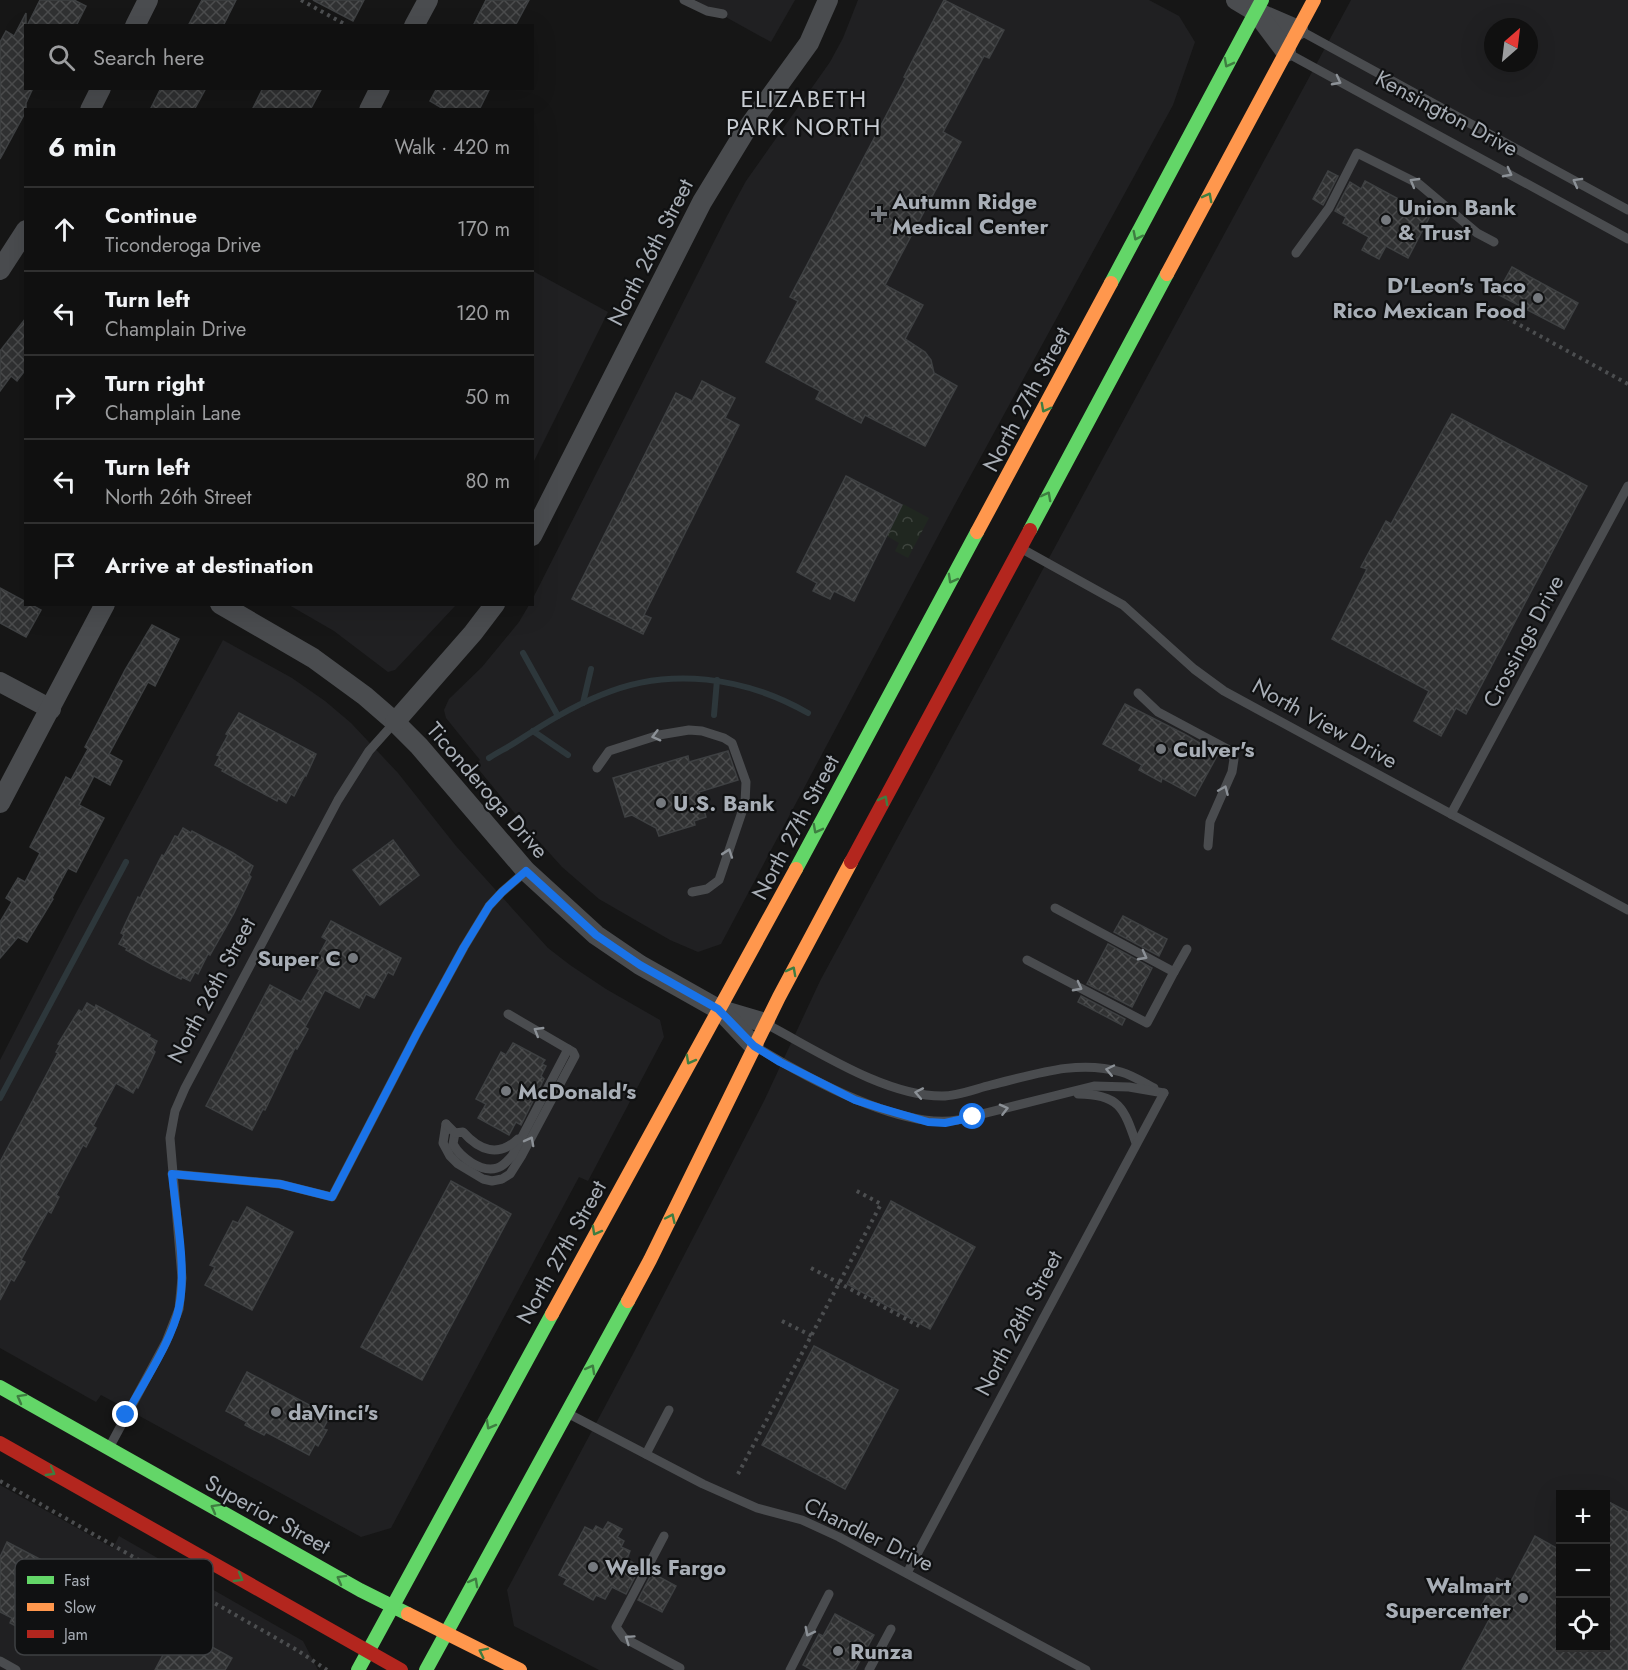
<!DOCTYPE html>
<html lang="en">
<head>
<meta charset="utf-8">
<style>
  :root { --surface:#101010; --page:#191919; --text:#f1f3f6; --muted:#9c9d9f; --line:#303030 }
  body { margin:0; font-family:Jost,sans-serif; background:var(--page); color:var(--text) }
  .controls { position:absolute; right:18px; bottom:18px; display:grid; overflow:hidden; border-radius:0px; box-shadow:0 6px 24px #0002 }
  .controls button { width:54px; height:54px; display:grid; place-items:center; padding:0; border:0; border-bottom:2px solid var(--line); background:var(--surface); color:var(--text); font:30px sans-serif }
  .compass { position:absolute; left:1484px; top:18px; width:54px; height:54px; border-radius:50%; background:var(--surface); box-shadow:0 6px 24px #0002; rotate:28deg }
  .stop { position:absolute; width:18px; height:18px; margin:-14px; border:4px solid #1a73e8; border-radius:50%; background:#fff }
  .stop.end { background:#1a73e8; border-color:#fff; box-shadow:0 2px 6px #0008 }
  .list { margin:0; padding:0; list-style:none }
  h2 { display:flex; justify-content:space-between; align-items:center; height:78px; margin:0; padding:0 24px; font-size:26px }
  h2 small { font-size:20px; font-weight:400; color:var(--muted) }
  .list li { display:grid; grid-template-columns:39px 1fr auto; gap:18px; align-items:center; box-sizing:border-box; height:84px; padding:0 24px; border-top:2px solid var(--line) }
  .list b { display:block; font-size:22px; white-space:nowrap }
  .list p { margin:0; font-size:20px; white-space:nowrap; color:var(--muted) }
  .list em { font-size:20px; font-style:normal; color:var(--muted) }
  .icon { flex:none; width:33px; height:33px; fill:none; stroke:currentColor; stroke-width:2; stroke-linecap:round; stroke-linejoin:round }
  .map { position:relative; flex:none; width:1628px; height:1670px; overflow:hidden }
  .search { position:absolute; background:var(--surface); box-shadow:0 6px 24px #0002; left:24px; top:24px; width:510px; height:66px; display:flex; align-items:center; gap:15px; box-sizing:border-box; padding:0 21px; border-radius:0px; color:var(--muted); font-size:22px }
  .panel { position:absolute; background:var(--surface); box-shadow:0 6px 24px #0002; left:24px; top:108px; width:510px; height:498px; border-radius:0px }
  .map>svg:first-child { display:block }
  .built { fill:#202022; fill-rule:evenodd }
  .forest { fill:url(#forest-crowns) }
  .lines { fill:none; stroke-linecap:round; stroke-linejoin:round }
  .stream { stroke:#2d373b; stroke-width:6 }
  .building { fill:url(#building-cross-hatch); stroke:#3e4042; stroke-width:1.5 }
  .path { stroke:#4c4e50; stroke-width:4; stroke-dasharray:3 4.5; stroke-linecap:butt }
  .lane { stroke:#4a4c4f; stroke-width:9 }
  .street { stroke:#4a4c4f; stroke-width:20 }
  .fast { stroke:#63d668; stroke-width:14 }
  .slow { stroke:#ff974d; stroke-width:14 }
  .jam { stroke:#b3261e; stroke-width:14 }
  .oneway { stroke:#3e7d41 }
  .oneway2 { stroke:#8c9197 }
  .route { stroke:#1a73e8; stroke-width:8 }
  .poi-dot { fill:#75797e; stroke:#101112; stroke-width:2 }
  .labels { text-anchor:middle; stroke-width:4.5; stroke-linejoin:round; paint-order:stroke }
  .street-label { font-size:22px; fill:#a8aeb6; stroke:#101112 }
  .poi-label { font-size:22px; font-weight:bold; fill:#a8aeb6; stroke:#101112; text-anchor:start }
  .neighbourhood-label { font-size:24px; letter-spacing:1.5px; fill:#c9cdd3; stroke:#101112 }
  .key { fill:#101112; stroke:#3e4043; stroke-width:1.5 }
  .key-label { font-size:16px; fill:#a8aeb6 }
</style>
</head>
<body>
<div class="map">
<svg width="1628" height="1670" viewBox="0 0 1628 1670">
  <defs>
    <pattern id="forest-crowns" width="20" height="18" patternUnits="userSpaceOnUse" patternTransform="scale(1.5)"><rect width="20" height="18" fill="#202720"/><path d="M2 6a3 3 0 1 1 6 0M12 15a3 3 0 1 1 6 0" fill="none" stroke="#3e443e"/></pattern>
    <pattern id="building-cross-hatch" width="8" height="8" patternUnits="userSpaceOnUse" patternTransform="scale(1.5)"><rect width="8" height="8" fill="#303132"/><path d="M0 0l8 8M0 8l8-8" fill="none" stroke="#4b4c4d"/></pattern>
  </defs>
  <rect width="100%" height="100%" fill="#161616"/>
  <g class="built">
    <polygon points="695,0 795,0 771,42"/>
    <polygon points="858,0 1149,0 1179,16 1195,42 1173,105 954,506 721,944 698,952 670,940 599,899 562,867 526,827 475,765 480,760 446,718 444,710 449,699 482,667 519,622 529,605 532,604 533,598 727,216 746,181 830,62 843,38"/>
    <path d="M1351,0H1628V1670H599L514,1626L507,1590L634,1352L764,1101L820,981ZM1493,27H1529V63H1493ZM1560,1494H1606V1648H1560Z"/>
    <polygon points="533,271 608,312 533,463"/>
    <polygon points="289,605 456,605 395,670 388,672 334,631"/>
    <polygon points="223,640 292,678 325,701 351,723 398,773 456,846 548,948 570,965 606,989 660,1020 664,1037 588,1181 579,1177 391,1528 361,1537 101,1395 96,1402 0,1348 0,1060 77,911"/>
    <polygon points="0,1485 113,1548 119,1536 303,1641 318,1670 0,1670"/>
  </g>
  <polygon class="forest" points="903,504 929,518 908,558 895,551 899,543 887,536"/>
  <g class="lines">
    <g class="stream">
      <polyline points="523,653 558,716"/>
      <polyline points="583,703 591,669"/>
      <polyline points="714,715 717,680"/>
      <polyline points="533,731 568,755"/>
      <path d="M489,758C498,752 507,748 516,742C544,724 571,707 601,695C669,666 745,677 808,713"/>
      <polyline points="0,1098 126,862"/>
    </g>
  </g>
  <g class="building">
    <polygon points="40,0 74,0 86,6 76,26 27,26"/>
    <polygon points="202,0 236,0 223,26 188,26"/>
    <polygon points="313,0 364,0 353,21"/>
    <polygon points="486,0 529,0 515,26 473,26"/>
    <polygon points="944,0 1004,30 989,58 984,56 943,132 961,142 885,285 923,305 905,339 925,352 931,360 934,373 957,386 925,446 865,415 861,423 816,399 820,391 766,362 798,301 790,297 906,78 904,77"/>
    <polygon points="26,13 26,88 33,88 26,103 26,111 0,159 0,42 6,31 14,36"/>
    <polygon points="161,88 206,88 194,110 150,110"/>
    <polygon points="263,88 322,88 310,110 252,110"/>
    <polygon points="437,88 490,88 479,110 445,110 430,101"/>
    <polygon points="1328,171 1338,176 1323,205 1313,199"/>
    <polygon points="1365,181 1430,216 1408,258 1386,246 1379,259 1362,250 1369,237 1343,223 1346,217 1335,211 1350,182 1361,189"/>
    <polygon points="1512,267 1578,303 1564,329 1497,294"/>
    <polygon points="26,318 26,369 17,381 11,376 0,391 0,351"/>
    <polygon points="702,381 735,398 725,418 739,425 644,615 651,618 643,634 572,599 676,393 692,401"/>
    <polygon points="1452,414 1587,486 1466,714 1456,708 1441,736 1414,721 1429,691 1332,639 1367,569 1361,567 1386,521 1391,524"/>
    <polygon points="846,476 902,505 854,601 834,591 830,599 813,591 817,583 797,572"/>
    <polygon points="0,588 26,602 26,604 30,604 41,610 26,637 0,623"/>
    <polygon points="152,625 179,639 155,686 148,682 109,754 122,761 110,785 94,776 79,805 104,818 76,872 68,868 52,898 53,899 27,942 18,937 0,958 0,922 12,902 6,898 18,878 25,882 40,853 30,847 66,777 71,780 88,749 85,747 125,670"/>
    <polygon points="1125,704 1186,735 1218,754 1195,796 1162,778 1161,782 1139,770 1142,765 1103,744"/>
    <polygon points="239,713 316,754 306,776 305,775 294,796 291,794 286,803 278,798 277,801 222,771 223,769 215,765 220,756 217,755 228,735 226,734"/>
    <polygon points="728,751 738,780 699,792 706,817 694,821 695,825 659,836 656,828 632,815 625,817 613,778 688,756 689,762"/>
    <polygon points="183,828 191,833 192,831 233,853 253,866 249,875 251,877 234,913 210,955 208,954 198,974 195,972 190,981 182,977 181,979 153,965 126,950 127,948 119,944 124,935 121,933 138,897 140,898 162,855 164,856 175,836 178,837"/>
    <polygon points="393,840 419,875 380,905 353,870"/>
    <polygon points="1123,916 1167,939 1159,956 1114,932"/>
    <polygon points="331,921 401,958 393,975 388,972 374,998 366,994 359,1008 325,990 305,1027 308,1029 297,1049 295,1048 265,1110 263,1109 252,1130 206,1106 270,985 301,1002 320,970 313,966 327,940 322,937"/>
    <polygon points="1108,944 1152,968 1132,1007 1087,984"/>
    <polygon points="1081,996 1125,1019 1122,1025 1078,1002"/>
    <polygon points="87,1003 95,1008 96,1005 150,1035 149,1037 157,1041 153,1050 155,1052 138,1088 136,1087 133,1093 116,1083 93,1126 96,1128 86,1147 83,1145 56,1195 59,1197 51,1213 48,1211 21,1260 25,1262 14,1281 11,1279 0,1300 0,1162 58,1053 56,1052 60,1045 58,1044 79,1010 82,1012"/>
    <polygon points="513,1043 545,1060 542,1064 546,1066 541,1076 544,1079 521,1125 516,1122 509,1135 478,1118 486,1104 476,1099 501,1052 506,1055"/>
    <polygon points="451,1181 511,1214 422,1380 361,1347"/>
    <polygon points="891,1201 975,1247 930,1329 847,1284"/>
    <polygon points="247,1207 293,1232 252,1310 205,1285 215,1267 210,1265 233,1221 238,1223"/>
    <polygon points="814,1346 898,1390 845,1489 762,1445"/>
    <polygon points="247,1372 330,1416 323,1429 327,1430 318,1446 315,1444 309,1455 266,1432 264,1435 245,1425 247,1422 226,1411"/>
    <polygon points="1605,1500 1628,1512 1628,1670 1462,1670 1490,1618 1478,1612 1497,1578 1509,1585 1535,1536 1560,1550 1560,1647 1605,1647"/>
    <polygon points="608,1522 622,1529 617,1537 624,1541 621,1547 630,1551 627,1559 640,1567 626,1594 612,1587 605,1599 596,1595 593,1600 564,1584 567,1579 559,1575 585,1527 593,1531 596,1526 603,1530"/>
    <polygon points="7,1542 59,1569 27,1632 10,1623 12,1618 0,1612 0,1557"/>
    <polygon points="652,1573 676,1586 662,1612 638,1600"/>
    <polygon points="835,1614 874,1635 855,1670 812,1670 803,1665 819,1634 823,1636"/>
    <polygon points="173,1636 192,1647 196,1638 232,1658 225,1670 155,1670"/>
  </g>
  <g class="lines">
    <g class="path">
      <polyline points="301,0 348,26"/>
      <polyline points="1487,307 1628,384"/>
      <polyline points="811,1268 919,1326"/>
      <polyline points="782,1321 812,1336"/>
      <polyline points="738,1474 881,1204 853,1189"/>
      <polyline points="0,1481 297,1650 327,1670"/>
    </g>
    <g class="lane">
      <polyline points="684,0 707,11 723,14"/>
      <polyline points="1301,31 1628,210"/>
      <polyline points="1291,55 1628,239"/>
      <polyline points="1296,253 1329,208 1357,153 1419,184 1477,233 1494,242"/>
      <polyline points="1024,550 1123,605 1194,669 1224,691 1628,910"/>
      <polyline points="1138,693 1158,712 1229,750 1234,759 1232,772 1210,822 1208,846"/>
      <polyline points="597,768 609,751 659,735 689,730 702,731 724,738 732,743 746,782 745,803 719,880 707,889 692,892"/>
      <polyline points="1451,814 1628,486"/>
      <polyline points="1055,908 1174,972 1187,949"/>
      <polyline points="1027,960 1147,1023 1174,972"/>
      <path d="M770,1026C819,1052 886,1096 942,1096C958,1096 975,1089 991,1085C1033,1075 1077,1059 1121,1072C1132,1075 1143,1082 1154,1088"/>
      <path d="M758,1048C806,1077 901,1130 958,1120L1094,1086L1129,1087L1164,1093"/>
      <path d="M1078,1094C1119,1094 1124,1108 1136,1143"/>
      <polyline points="446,1124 443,1143 450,1156 458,1164 483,1179 492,1181 502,1179 510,1174 522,1155 575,1056 573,1052 508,1014"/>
      <path d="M446,1124L455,1133L453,1144C460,1157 481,1173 497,1168C504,1166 508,1160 512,1156L568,1049"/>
      <path d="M455,1133L463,1132C479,1150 498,1158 518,1139"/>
      <polyline points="172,1174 280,1184 332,1197 417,1033 464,947 489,906 502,892 526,871"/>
      <polyline points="571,1415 703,1484 757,1508 802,1520 839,1537 1086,1670"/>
      <polyline points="110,1446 166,1342 179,1309 182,1278 170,1138 175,1111 185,1088 338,800 369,751 395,722"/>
      <polyline points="646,1454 669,1410"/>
      <polyline points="664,1536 616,1627 624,1638 680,1668"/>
      <polyline points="907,1573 1164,1093"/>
      <polyline points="0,1661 16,1670"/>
      <polyline points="790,1670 829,1594"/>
      <polyline points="869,1670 891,1629"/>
    </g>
    <g class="street">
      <polyline points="1236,0 1256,12 1298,30"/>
      <polyline points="1256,12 1286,52"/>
      <polyline points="135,26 148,0"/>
      <polyline points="414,26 428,0"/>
      <polyline points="90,110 101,88"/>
      <polyline points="369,110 380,88"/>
      <polyline points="0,270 26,230"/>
      <polyline points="532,536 702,202 744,133 809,43 828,0"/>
      <polyline points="220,604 313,658 365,696 395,722 419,746 526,871 596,935 640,965 718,1009 765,1023"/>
      <polyline points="0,682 51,709"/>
      <polyline points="395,722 473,633 495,604"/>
      <polyline points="0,803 105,604"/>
      <polyline points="720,1010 754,1046"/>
    </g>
    <g class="fast">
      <polyline points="1111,283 1262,0"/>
      <polyline points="1030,530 1167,274"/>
      <polyline points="796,869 977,532"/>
      <polyline points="0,1387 360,1590 408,1614"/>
      <polyline points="358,1670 552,1314"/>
      <polyline points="426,1670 628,1301"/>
    </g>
    <g class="slow">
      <polyline points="1167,274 1314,0"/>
      <polyline points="977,532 1111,283"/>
      <polyline points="628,1301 650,1260 779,997 851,862"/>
      <polyline points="552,1314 796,869"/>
      <polyline points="408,1614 520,1670"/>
    </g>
    <g class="jam">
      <polyline points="851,862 1030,530"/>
      <polyline points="0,1443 401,1670"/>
    </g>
  </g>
  <defs><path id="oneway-chevron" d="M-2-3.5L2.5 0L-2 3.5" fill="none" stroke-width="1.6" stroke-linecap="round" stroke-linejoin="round" transform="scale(1.5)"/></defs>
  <g class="oneway">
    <use href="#oneway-chevron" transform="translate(1228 63) rotate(118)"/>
    <use href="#oneway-chevron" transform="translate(1208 197) rotate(-62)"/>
    <use href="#oneway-chevron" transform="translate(1137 236) rotate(117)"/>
    <use href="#oneway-chevron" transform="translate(1045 408) rotate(118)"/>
    <use href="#oneway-chevron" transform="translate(1047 496) rotate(-62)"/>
    <use href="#oneway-chevron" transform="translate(952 579) rotate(119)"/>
    <use href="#oneway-chevron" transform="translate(884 800) rotate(-62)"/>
    <use href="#oneway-chevron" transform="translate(817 829) rotate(118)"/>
    <use href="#oneway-chevron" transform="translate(792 971) rotate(-62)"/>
    <use href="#oneway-chevron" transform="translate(690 1060) rotate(119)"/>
    <use href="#oneway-chevron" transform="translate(671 1218) rotate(-65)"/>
    <use href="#oneway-chevron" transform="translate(596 1231) rotate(119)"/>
    <use href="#oneway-chevron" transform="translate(591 1369) rotate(-61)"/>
    <use href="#oneway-chevron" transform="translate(21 1398) rotate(-151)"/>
    <use href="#oneway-chevron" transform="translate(490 1425) rotate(119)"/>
    <use href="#oneway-chevron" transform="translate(51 1472) rotate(30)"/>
    <use href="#oneway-chevron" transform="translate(215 1508) rotate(-151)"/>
    <use href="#oneway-chevron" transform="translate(239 1578) rotate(30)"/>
    <use href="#oneway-chevron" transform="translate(341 1579) rotate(-151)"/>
    <use href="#oneway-chevron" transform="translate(474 1582) rotate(-61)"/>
    <use href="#oneway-chevron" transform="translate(483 1652) rotate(-154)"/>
  </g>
  <g class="oneway2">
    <use href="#oneway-chevron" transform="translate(1337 81) rotate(28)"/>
    <use href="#oneway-chevron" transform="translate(1508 173) rotate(28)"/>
    <use href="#oneway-chevron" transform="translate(1414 182) rotate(-150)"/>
    <use href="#oneway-chevron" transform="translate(1577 182) rotate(-151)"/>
    <use href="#oneway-chevron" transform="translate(656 736) rotate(165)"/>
    <use href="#oneway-chevron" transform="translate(1224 790) rotate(-67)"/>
    <use href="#oneway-chevron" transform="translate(728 853) rotate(-71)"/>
    <use href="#oneway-chevron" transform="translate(1143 956) rotate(28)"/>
    <use href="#oneway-chevron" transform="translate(1078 987) rotate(28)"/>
    <use href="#oneway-chevron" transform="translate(538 1031) rotate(-149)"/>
    <use href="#oneway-chevron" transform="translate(1110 1070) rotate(-168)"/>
    <use href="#oneway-chevron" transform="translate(919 1093) rotate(-169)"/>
    <use href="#oneway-chevron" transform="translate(1004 1109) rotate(-14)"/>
    <use href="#oneway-chevron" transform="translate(530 1141) rotate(-62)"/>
    <use href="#oneway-chevron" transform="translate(809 1632) rotate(117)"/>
    <use href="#oneway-chevron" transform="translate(629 1639) rotate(-145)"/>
  </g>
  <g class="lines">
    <path class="route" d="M126,1415C142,1385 173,1339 179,1307C187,1270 176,1213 172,1174L280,1184L332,1197L417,1033L464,947L489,906L502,892L526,871L596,935L640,965L718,1009L754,1046L780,1062L855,1100L880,1108L928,1122L945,1123L973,1117"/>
  </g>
  <g class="poi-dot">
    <path d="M876 205h6v6h6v6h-6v6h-6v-6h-6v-6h6z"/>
    <circle cx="1386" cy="220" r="6"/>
    <circle cx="1538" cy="298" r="6"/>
    <circle cx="1161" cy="749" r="6"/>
    <circle cx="661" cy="803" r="6"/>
    <circle cx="353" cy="958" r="6"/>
    <circle cx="506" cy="1091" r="6"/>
    <circle cx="276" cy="1412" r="6"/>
    <circle cx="593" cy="1567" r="6"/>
    <circle cx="1523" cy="1598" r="6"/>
    <circle cx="838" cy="1651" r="6"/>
  </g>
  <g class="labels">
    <g class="street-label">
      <text transform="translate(1447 113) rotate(28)" y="8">Kensington Drive</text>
      <text transform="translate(650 252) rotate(-63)" y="8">North 26th Street</text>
      <text transform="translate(1026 399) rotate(-62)" y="8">North 27th Street</text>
      <text transform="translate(1523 641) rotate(-62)" y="8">Crossings Drive</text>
      <text transform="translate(1325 723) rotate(29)" y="8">North View Drive</text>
      <text transform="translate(488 790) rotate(49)" y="8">Ticonderoga Drive</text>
      <text transform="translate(795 827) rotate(-62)" y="8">North 27th Street</text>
      <text transform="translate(211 990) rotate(-62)" y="8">North 26th Street</text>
      <text transform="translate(561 1252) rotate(-61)" y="8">North 27th Street</text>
      <text transform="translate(1018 1323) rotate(-62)" y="8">North 28th Street</text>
      <text transform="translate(268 1514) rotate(29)" y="8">Superior Street</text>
      <text transform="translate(869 1534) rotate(26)" y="8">Chandler Drive</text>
    </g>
    <g class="poi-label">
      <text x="892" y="209">Autumn Ridge<tspan x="892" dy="25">Medical Center</tspan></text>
      <text x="1398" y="215">Union Bank<tspan x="1398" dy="25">&amp; Trust</tspan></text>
      <text x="1526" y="293" text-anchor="end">D'Leon's Taco<tspan x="1526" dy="25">Rico Mexican Food</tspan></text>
      <text x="1173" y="757">Culver's</text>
      <text x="673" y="811">U.S. Bank</text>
      <text x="341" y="966" text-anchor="end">Super C</text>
      <text x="518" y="1099">McDonald's</text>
      <text x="288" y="1420">daVinci's</text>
      <text x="605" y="1575">Wells Fargo</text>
      <text x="1511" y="1593" text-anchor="end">Walmart<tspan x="1511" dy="25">Supercenter</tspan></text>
      <text x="850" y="1659">Runza</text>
    </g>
    <g class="neighbourhood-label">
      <text x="804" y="107">ELIZABETH<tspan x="804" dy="28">PARK NORTH</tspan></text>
    </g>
  </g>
  <rect x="15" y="1559" width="198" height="96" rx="9" class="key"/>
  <rect x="27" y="1576" width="27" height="8" fill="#63d668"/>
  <rect x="27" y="1603" width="27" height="8" fill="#ff974d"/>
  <rect x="27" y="1630" width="27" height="8" fill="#b3261e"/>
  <g class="key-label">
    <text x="64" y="1586">Fast</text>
    <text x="64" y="1613">Slow</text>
    <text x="64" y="1640">Jam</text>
  </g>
</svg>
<div class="controls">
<button>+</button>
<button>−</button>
<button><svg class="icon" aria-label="locate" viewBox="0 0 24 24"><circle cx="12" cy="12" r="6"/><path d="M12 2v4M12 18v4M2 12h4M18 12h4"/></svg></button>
</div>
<svg class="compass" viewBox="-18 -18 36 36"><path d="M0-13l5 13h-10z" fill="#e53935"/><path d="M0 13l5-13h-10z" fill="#9c9d9f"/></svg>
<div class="stop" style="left:973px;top:1117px"></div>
<div class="stop end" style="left:126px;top:1415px"></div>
<div class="search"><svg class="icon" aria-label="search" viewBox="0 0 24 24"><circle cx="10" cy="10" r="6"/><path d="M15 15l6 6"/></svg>Search here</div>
<section class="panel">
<h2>6 min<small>Walk · 420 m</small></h2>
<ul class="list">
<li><svg class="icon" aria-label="ahead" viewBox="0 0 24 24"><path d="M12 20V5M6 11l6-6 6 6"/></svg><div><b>Continue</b><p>Ticonderoga Drive</p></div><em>170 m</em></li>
<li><svg class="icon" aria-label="left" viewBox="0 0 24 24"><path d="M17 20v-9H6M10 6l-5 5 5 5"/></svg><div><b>Turn left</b><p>Champlain Drive</p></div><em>120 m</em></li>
<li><svg class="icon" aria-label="right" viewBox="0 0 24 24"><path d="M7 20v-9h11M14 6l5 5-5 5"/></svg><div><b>Turn right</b><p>Champlain Lane</p></div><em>50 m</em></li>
<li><svg class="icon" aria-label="left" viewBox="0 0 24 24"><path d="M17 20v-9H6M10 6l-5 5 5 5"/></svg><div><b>Turn left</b><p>North 26th Street</p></div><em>80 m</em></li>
<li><svg class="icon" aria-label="arrive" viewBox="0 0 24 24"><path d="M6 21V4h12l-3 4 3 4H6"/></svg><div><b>Arrive at destination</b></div></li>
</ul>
</section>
</div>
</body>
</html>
